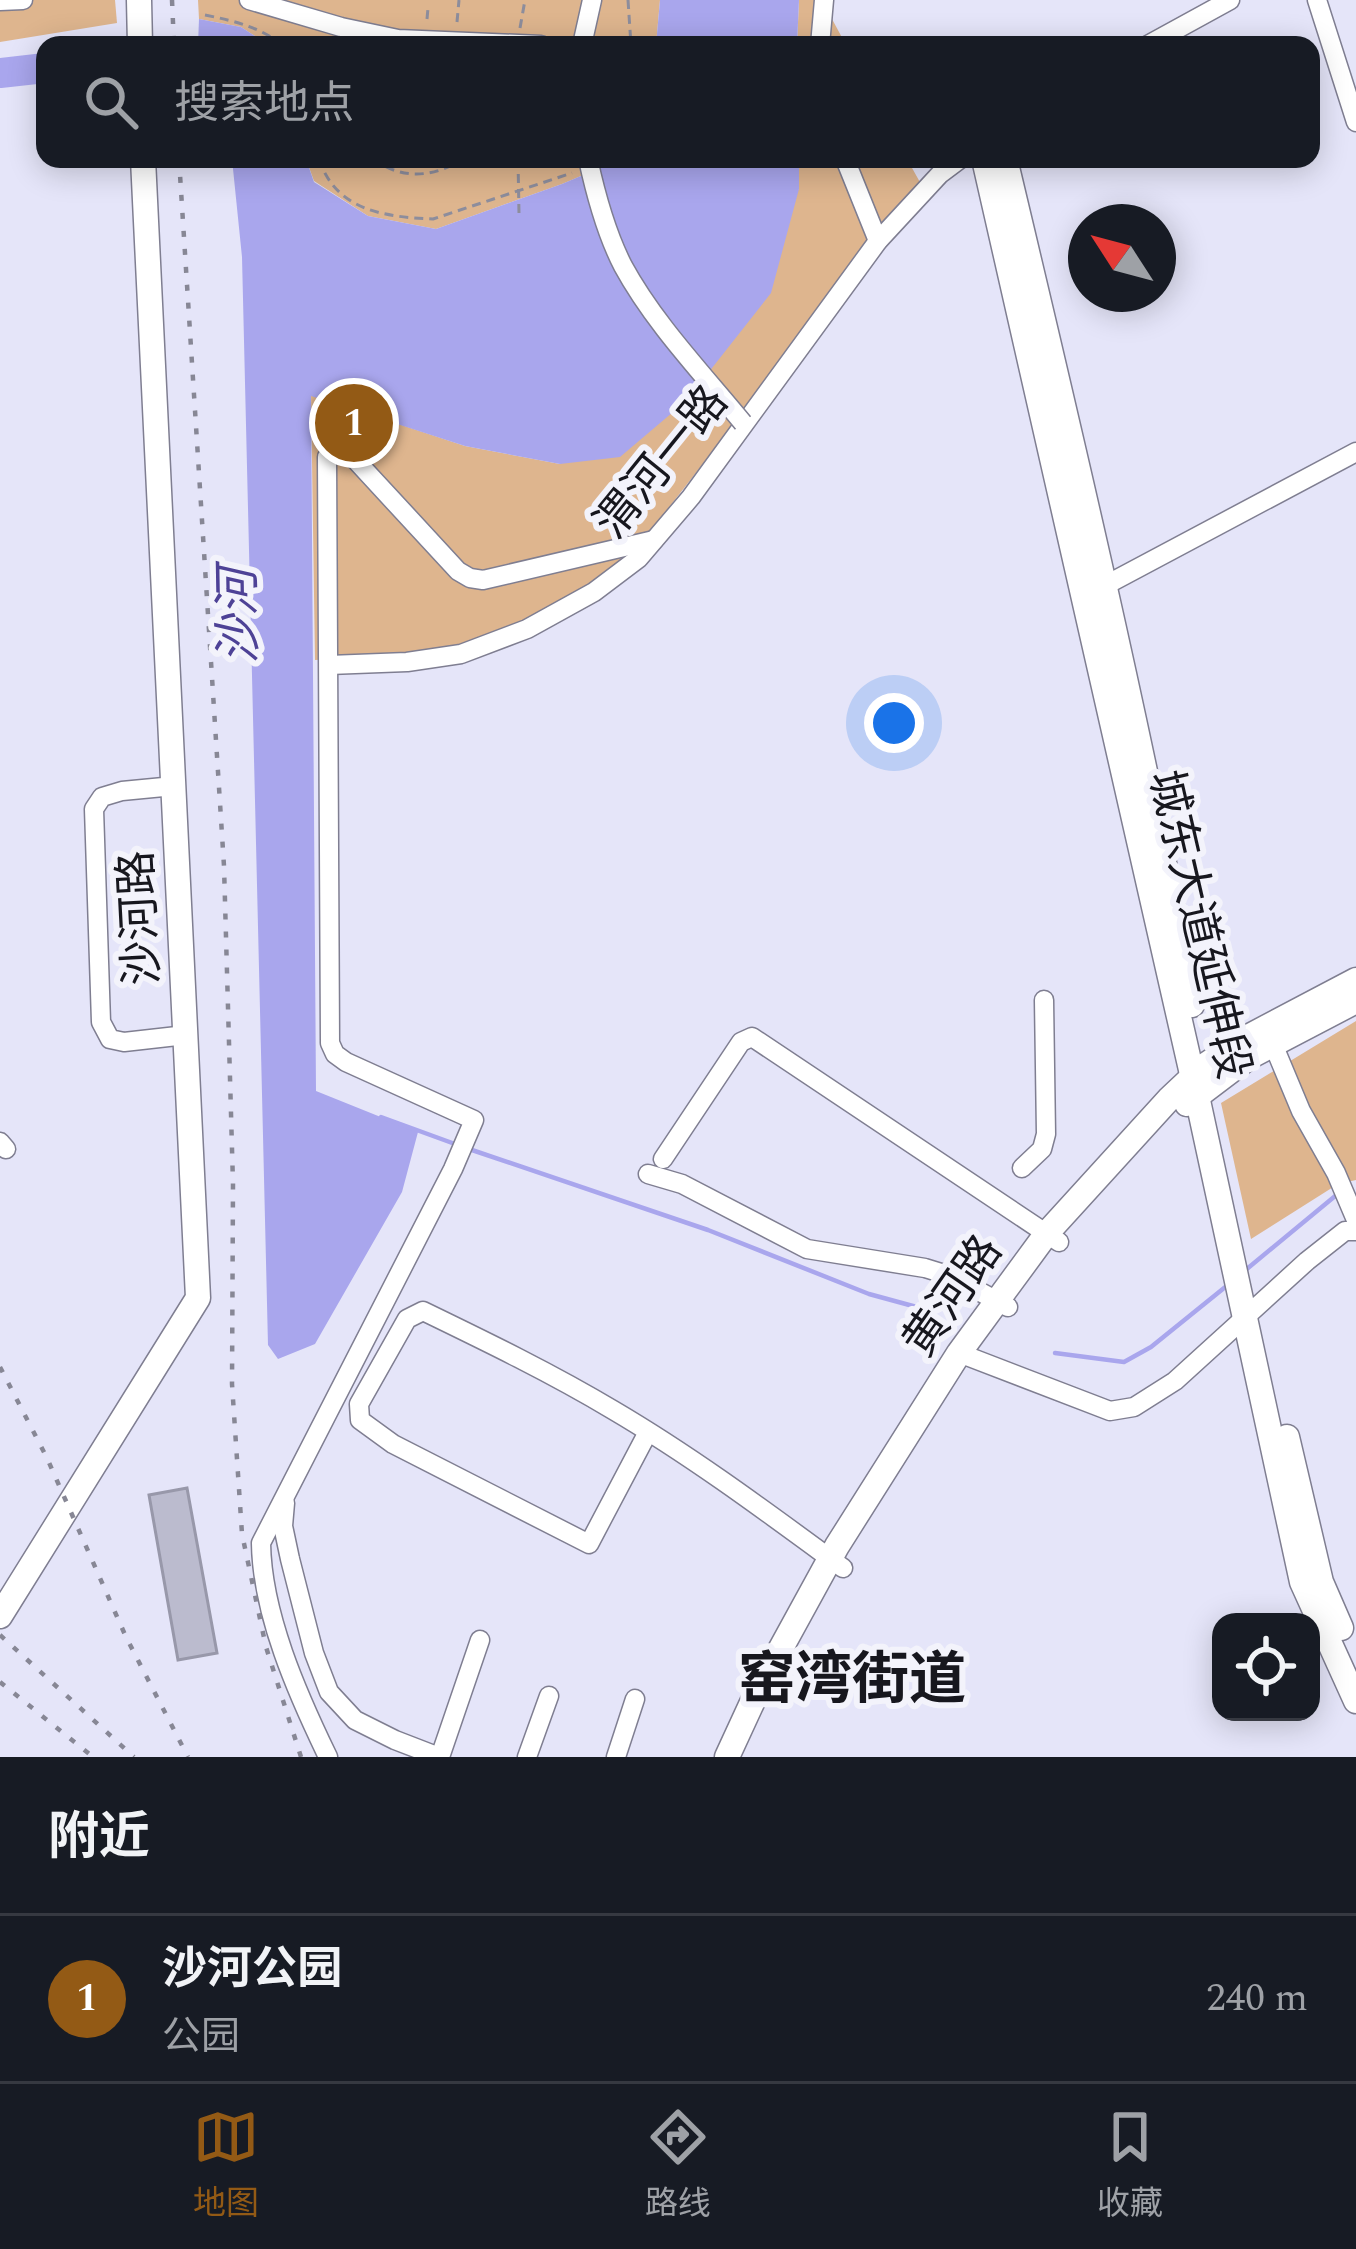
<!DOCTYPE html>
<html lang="zh">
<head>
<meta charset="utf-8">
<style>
  :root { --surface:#171b24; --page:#20242c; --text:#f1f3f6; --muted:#9ea1a6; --line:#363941; --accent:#935a15 }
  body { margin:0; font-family:Spectral,"Noto Sans SC",serif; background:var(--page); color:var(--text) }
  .controls { position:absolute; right:36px; bottom:36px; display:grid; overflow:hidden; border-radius:24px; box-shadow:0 6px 30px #0003 }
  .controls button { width:108px; height:108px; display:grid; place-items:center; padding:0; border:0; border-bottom:3px solid var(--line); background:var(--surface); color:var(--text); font:60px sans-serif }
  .compass { position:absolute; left:1068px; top:204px; width:108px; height:108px; border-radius:50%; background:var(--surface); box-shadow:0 6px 30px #0003; rotate:306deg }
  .you { position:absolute; left:894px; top:723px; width:42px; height:42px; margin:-30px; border:9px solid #fff; border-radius:50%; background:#1a73e8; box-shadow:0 0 0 18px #1a73e833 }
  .badge { display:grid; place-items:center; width:78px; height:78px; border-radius:50%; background:var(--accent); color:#fff; font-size:39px; font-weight:700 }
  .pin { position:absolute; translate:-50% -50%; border:6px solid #fff; box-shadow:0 3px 12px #0006 }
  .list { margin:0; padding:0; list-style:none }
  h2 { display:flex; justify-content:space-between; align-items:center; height:156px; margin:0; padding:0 48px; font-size:51px }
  h2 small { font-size:39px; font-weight:400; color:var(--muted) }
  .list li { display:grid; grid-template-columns:78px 1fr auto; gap:36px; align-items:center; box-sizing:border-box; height:168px; padding:0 48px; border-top:3px solid var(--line) }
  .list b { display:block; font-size:45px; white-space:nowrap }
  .list p { margin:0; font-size:39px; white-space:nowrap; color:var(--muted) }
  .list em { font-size:39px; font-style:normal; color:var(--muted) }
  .icon { flex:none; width:66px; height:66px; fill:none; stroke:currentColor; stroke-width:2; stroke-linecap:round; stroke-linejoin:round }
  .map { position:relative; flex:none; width:1356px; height:1757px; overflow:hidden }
  .search { position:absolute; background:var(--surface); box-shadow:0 6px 30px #0003; left:36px; right:36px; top:36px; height:132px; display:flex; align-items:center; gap:30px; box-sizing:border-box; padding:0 42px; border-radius:24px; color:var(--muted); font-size:45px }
  .sheet { height:324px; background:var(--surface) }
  nav { display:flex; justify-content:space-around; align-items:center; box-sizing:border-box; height:168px; border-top:3px solid var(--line); background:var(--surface); font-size:33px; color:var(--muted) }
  nav a { display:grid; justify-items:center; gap:6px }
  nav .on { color:var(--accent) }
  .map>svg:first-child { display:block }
  .green { fill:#deb58e }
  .water { fill:#a9a6ed }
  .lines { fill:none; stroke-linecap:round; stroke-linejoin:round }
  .stream { stroke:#a9a6ed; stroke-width:4.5 }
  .river { stroke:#a9a6ed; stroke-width:30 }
  .building { fill:#bbbbce; stroke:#9898aa; stroke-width:3 }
  .minor-casing { stroke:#7f7e91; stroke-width:21 }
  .major-casing { stroke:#7f7e91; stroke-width:27 }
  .path { stroke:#8d8d9c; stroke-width:3; stroke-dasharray:9 6; stroke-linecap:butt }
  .minor { stroke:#fff; stroke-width:18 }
  .major { stroke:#fff; stroke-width:24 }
  .rail { stroke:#878795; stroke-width:4.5; stroke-dasharray:6 12; stroke-linecap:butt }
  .minor-bridge-casing { stroke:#7f7e91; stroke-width:21; stroke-linecap:butt }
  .path-bridge { stroke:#8d8d9c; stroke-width:3; stroke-dasharray:9 6; stroke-linecap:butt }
  .minor-bridge { stroke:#fff; stroke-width:18 }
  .labels { text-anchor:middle; stroke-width:12; stroke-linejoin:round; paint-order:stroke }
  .street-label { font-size:45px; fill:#17171e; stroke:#f3f3fb }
  .water-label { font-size:48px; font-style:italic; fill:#4e4296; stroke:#f3f3fb }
  .district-label { font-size:57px; font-weight:bold; fill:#17171e; stroke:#f3f3fb }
</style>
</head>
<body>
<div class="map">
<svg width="1356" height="1757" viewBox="0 0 1356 1757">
  <rect width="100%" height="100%" fill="#e5e5f9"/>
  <g class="green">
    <polygon points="0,0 115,0 117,23 0,42"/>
    <polygon points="198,0 660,0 656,45 269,45 241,27 199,19"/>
    <polygon points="799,0 834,0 832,19 846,45 797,45"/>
    <polygon points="306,159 621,159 562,184 436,229 368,216 314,181"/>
    <polygon points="799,159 907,159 921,184 649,533 592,586 530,620 478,640 408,655 315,660 311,395 465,446 560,464 799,189"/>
    <polygon points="1356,1021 1356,1180 1338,1184 1251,1239 1221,1103"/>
  </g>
  <g class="water">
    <polygon points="660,0 799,0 797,45 656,45"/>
    <polygon points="199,19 241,27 269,45 198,45"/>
    <polygon points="232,159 306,159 314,182 368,216 436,229 562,184 621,159 799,159 799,189 771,293 686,401 620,457 560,464 465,446 311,396 316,1091 418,1132 402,1192 315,1344 278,1359 268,1345 242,257"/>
  </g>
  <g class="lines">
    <g class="stream">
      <polyline points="381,1117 455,1144"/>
      <polyline points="466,1148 708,1230 869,1294 924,1309"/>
      <polyline points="1242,1273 1340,1192"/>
      <polyline points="1055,1353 1124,1362 1151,1347 1229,1284"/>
    </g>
    <polyline class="river" points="0,73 45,68"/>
  </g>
  <polygon class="building" points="187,1488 217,1653 178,1660 149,1495"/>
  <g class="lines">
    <defs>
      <g id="minor">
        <polyline points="249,0 341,27 398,39 541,45"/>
        <polyline points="1317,0 1356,122"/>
        <polyline points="0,1 23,0"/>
        <polyline points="582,45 592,0"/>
        <polyline points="820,45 824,0"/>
        <polyline points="1148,45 1230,0"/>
        <polyline points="845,159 878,241"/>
        <polyline points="1106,585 1356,452"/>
        <polyline points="329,665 407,662 461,654 527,629 594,592 639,558 691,497 878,241 940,174 960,159"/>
        <polyline points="174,786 122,791 102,797 94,809 101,1022 110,1039 124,1042 186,1035"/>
        <polyline points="1273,1044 1301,1111 1336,1173 1356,1220"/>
        <polyline points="0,1142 6,1149"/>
        <polyline points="663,1159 741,1042 752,1037 1059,1242"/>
        <polyline points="1022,1168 1042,1149 1046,1134 1044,1000"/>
        <polyline points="648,1174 682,1184 807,1249 925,1268 951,1276 1008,1307"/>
        <polyline points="959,1353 1110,1411 1134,1407 1175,1381 1307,1261 1345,1231 1356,1231"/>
        <path d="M648,1432L589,1544L393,1444L360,1420L359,1404L407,1319L423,1311C487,1342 551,1373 613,1410C693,1457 768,1513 843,1568"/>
        <polyline points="285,1503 283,1526 290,1559 314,1653 329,1692 355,1720 395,1740 439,1757"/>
        <path d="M328,1757C297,1693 262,1614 261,1543L453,1169L474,1120L346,1062L335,1054L330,1043L327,457L334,449L342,448L349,453L458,571L470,578L483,580L654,540"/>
        <polyline points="440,1757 480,1640"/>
        <polyline points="527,1757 549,1696"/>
        <polyline points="616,1757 635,1699"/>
      </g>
      <g id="major">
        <polyline points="139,0 140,45"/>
        <polyline points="984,159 1197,1096 1302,1582 1356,1701"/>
        <path d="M1005,159C1072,440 1138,721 1192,1005"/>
        <polyline points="1187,1104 1249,1057 1356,1001"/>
        <polyline points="1287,1437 1321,1582 1341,1628"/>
        <polyline points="0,1616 198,1298 143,159"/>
        <polyline points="727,1757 757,1692 837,1546 959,1353 1047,1233 1169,1099 1204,1066 1246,1038 1356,980"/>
      </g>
    </defs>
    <use href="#minor" class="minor-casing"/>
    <use href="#major" class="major-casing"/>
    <g class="path">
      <polyline points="628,0 631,45"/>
      <path d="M205,15C235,21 259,27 283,45"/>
      <polyline points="427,19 428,8"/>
      <polyline points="457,22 459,0"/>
      <polyline points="520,28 525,0"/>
      <path d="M319,159C336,211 385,217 433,219L572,173"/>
      <path d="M373,159C402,180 433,178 463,159"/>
    </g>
    <use href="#minor" class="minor"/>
    <use href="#major" class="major"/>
    <g class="rail">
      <polyline points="172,0 174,45"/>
      <polyline points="179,159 224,866 233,1184 232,1384 242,1534 266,1647 301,1757"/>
      <polyline points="0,1367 47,1458 126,1637 188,1757"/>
      <polyline points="0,1635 134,1757"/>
      <polyline points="0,1682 93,1757"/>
    </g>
    <defs>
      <path id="minor-bridge" d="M588,159C596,196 606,233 623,266C654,323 702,373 743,423"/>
    </defs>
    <use href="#minor-bridge" class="minor-bridge-casing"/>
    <polyline class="path-bridge" points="518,159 519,214"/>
    <use href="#minor-bridge" class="minor-bridge"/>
  </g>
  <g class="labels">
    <g class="street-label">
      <text transform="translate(660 461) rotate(-51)" y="16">渭河一路</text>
      <text transform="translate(138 918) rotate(-93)" y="16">沙河路</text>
      <text transform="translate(1201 924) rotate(77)" y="16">城东大道延伸段</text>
      <text transform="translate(951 1295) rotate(-55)" y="16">黄河路</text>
    </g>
    <g class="water-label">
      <text transform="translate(237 616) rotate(-91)" y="17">沙河</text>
    </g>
    <g class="district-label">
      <text x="852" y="1698">窑湾街道</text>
    </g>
  </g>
</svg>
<div class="controls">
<button><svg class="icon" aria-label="locate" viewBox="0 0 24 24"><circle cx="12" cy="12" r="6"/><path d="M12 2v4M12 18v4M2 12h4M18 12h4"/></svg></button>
</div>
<svg class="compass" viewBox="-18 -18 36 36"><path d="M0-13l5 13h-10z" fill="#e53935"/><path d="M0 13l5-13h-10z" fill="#9ea1a6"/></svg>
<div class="you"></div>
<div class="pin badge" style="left:354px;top:423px">1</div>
<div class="search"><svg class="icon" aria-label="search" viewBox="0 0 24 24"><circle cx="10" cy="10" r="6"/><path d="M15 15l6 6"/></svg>搜索地点</div>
</div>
<section class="sheet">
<h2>附近<small></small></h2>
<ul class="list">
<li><span class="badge">1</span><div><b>沙河公园</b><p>公园</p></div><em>240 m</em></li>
</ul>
</section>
<nav>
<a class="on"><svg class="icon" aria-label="map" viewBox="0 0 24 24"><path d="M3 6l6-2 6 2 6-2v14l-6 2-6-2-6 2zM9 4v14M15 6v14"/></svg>地图</a>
<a><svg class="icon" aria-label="directions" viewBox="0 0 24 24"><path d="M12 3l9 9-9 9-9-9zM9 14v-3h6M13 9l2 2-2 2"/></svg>路线</a>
<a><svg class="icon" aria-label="saved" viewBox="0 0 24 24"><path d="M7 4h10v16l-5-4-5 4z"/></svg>收藏</a>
</nav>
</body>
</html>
